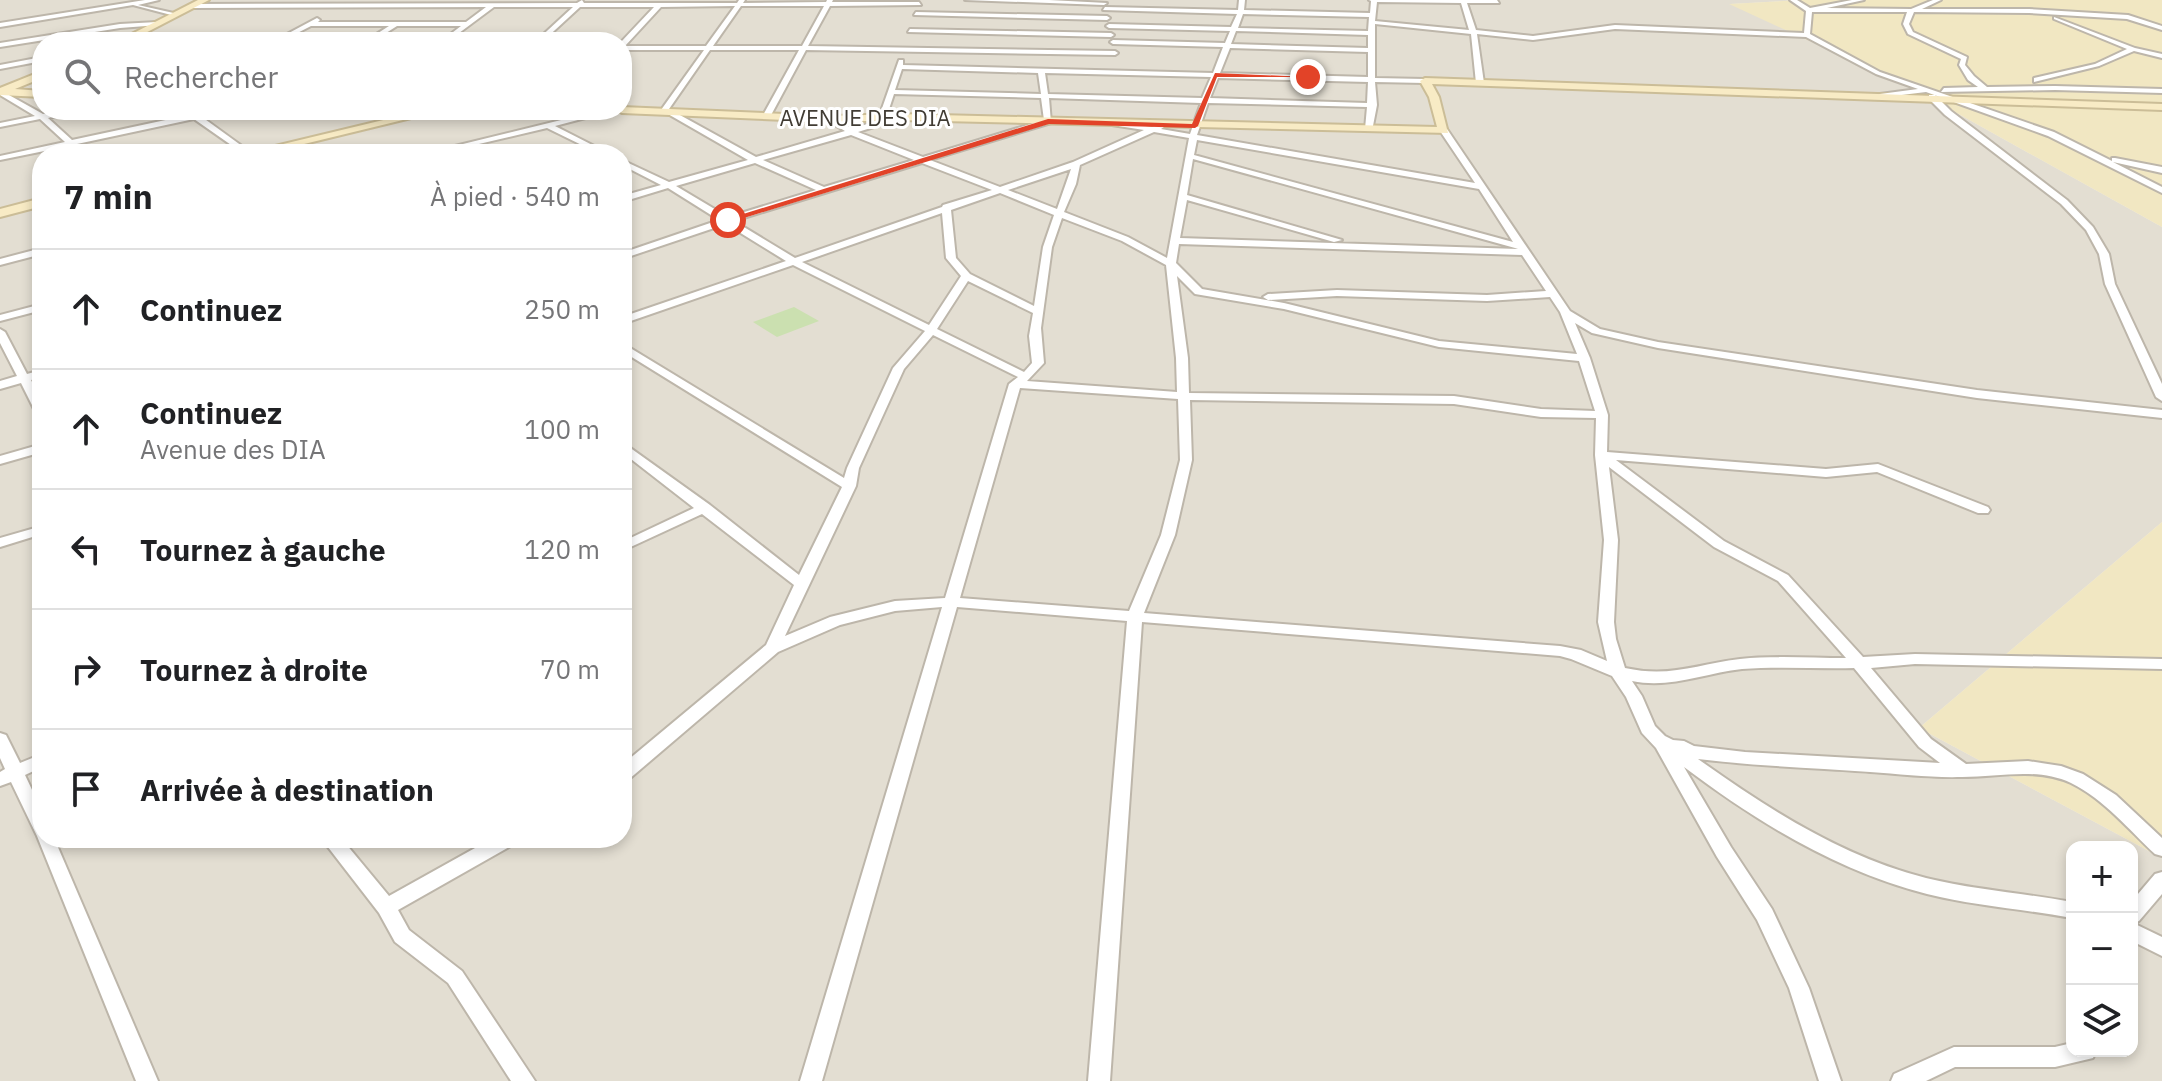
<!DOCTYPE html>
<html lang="fr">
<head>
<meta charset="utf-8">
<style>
  :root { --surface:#fff; --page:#f6f6f6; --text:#202124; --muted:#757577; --line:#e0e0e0 }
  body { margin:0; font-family:"IBM Plex Sans",sans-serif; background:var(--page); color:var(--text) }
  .controls { position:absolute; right:24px; bottom:24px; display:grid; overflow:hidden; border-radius:16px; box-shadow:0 4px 12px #0003 }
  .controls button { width:72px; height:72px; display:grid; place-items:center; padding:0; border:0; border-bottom:2px solid var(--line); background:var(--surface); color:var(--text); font:40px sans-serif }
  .stop { position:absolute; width:24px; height:24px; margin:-18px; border:6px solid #e24328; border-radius:50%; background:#fff }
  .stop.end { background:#e24328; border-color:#fff; box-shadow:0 2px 8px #0008 }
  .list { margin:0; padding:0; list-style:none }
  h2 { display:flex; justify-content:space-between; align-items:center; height:104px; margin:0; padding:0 32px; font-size:34px }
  h2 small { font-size:26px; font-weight:400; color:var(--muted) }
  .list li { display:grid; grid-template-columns:52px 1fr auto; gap:24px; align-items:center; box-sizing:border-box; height:120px; padding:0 32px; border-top:2px solid var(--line) }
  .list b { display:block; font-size:30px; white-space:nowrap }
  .list p { margin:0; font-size:26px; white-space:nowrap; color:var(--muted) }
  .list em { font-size:26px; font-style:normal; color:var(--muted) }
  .icon { flex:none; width:44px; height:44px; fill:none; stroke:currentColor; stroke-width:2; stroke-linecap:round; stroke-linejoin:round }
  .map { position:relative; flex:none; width:2162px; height:1081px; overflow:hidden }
  .search { position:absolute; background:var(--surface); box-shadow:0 4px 12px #0003; left:32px; top:32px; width:600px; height:88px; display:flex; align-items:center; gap:20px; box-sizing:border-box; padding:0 28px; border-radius:32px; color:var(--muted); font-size:30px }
  .panel { position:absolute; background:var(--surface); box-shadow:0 4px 12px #0003; left:32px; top:144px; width:600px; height:704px; border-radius:32px }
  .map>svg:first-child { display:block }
  .residential { fill:#e3ded2; fill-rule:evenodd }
  .green { fill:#cbe0b0 }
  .sand { fill:#f1e7c2 }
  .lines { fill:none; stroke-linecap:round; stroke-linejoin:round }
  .street-casing { stroke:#bdb6aa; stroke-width:4 }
  .secondary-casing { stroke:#cbbd97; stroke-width:4 }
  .street { fill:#fff; fill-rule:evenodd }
  .secondary { fill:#f8ebc5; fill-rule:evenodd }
  .route { fill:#e24328 }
  .labels { text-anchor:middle; stroke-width:6; stroke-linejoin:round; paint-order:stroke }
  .far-street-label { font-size:22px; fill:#413c34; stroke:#fff }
</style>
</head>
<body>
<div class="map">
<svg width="2162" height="1081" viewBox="0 0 2162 1081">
  <rect width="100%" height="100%" fill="#f0ece4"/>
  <path class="residential" d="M0,0H1802L1731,4L1910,87L2162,227V522L1919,728L2162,858V1081H0ZM42,42H622V110H42ZM42,154H622V838H42ZM2072,847H2132V1051H2072Z"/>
  <polygon class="green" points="794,307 819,321 777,337 753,322"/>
  <g class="sand">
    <polygon points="1802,0 2162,0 2162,227 1910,87 1729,4"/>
    <polygon points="2162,522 2162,858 1919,728"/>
  </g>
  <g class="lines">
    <defs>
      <g id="street">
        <polygon points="145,0 159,0 138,5 178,14 175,16 133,5 0,27 0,23"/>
        <path d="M582,0L584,3H737L739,0H745L743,3L826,2L827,0H833L832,2H919L921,5L830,6L808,46L1115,51L1118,53L1115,55L806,50L770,117L766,119L762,117L799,50H710L669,109L756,157L845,131L828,121V117H834L852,129L882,119L879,117L899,60H903V65L1213,73L1223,47L1113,44L1110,42L1113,40L1225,43L1230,31L1109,28L1106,26L1109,24L1231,27L1237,14L1103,10L1105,7L1238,10L1239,0H1245L1244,10L1370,13L1371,1L1369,0H1497L1499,3H1467L1476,30L1533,36L1615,25L1804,33L1806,11L1790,0H1797L1810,8L1852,0H1864L1827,8L1911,9L1933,0H1941L1922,9H2029L2128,15L2162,26V30L2127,19L2029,13L1914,12L1909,24L1913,32L1967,57L1965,65L1974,76L1987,87L2055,86L2162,89V93L2055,90L1941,92L1944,88L1978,87L1968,80L1959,65L1961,59L1908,34L1903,24L1907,12H1812L1810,34L1880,72L2054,132L2112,161V158H2115L2162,167V173L2113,162L2162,187V193L2048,136L1926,92L1877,98L1876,96L1880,94L1918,89L1876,74L1806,37L1615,29L1533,40L1477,34L1484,83L1480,85L1476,83L1471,34L1375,24V78L1425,79L1429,81L1425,83L1375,82L1377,105L1372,131L1365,129L1367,107L1208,103L1197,135L1475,183L1440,131L1447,129L1570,311L1600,329L1658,342L1977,390L2162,410V418L1977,398L1658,348L1592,333L1575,323L1590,358L1608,415L1607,452L1826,469L1878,464L1988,507L1990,510L1988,513H1978L1877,472L1826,477L1616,460L1724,541L1788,575L1863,657L1915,654L2162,659V669L1915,664L1871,668L1931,739L1966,764L2028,761L2061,766L2083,774L2116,795L2162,838V856L2155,854C2129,830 2104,799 2071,783C2036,767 1999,777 1962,777C1932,778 1900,774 1870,772C1813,768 1755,766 1698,759C1768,809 1843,857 1926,878C1974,890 2024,893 2072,902V918C2024,909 1974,906 1927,894C1837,871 1757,822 1684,767L1731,847L1772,909L1809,988L1841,1081H1819L1789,988L1757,920L1717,857L1656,748L1642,733L1626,697L1612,676L1571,659L1560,656L1142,622L1110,1081H1088L1127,621L957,607L822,1081H800L942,607L895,611L840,625L778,652L628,780L622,782V765L766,645L794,585L702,514L622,551V542L694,508L622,452V442L710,505L799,575L842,487L622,351V343L844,478L847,468L893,368L925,331L793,265L622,324V317L786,261L726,224L622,259V253L719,220L668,188L622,202V196L661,185L622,165V160L669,182L748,160L661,110L704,50H622L621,42L654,7H580L542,42H535L573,7H494L447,42H440L461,26H397L372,42H364L389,26H311L280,42H272L317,18L320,20L318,22H466L486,7L192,8L189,6L192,4L577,3ZM1377,2L1461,3L1469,30L1375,21ZM735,6L706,46H625L661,7ZM741,6H824L802,46H713ZM1243,14L1369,17L1368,31L1238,28ZM1236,31L1368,35V48L1231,44ZM1230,48L1368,52V77L1220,73ZM902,69L1038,73L1041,94L895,90ZM1045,73L1211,77L1202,98L1048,94ZM1218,78L1368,82L1367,103L1210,98ZM894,94L1041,98L1044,120L923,157L858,132L896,120L897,118L893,116L886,118ZM1049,98L1201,103L1190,134L1161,129L1167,125L1163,123L1152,127L1112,121V125L1144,130L1073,162L1000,187L930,160L1051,123ZM1154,132L1189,138L1167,258L1128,237L1064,212L1076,184L1080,165ZM851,135L914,160L824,187L763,160ZM1197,140L1479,189L1513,242L1194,155ZM1193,159L1515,248L1518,249L1180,238L1187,200L1334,242L1342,240L1187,195ZM755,163L816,190L728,217L676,186ZM922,163L992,190L943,205L942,207L795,258L734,221ZM1071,169L1057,209L1008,190ZM1000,193L1054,215L1043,247L1034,306L970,274L956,258L951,210ZM942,213L946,258L961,276L929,325L802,262ZM1062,218L1122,241L1166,265L1176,358L1177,392L1027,381L1044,363L1041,328L1052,247ZM1179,244L1522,255L1546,291L1487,295L1337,290L1268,294L1263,297L1268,300L1337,296L1487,301L1550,297L1560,312L1577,354L1439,341L1284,303L1202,289L1176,263ZM1177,276L1195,294L1284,309L1439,347L1579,361L1595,411L1541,409L1454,396L1189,393L1188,358ZM968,281L1033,313L1029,336L1032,363L1024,372L937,329ZM933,335L1018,377L1009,384L945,598L895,601L830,617L785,636L856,486L859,468L904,369ZM1020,388L1178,399L1180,460L1161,535L1129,611L960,598ZM1190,400L1454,404L1541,417L1596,418L1595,455L1604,540L1598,622L1607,661L1581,650L1560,646L1144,613L1175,535L1192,460ZM1609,467L1714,547L1778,581L1846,658C1811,658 1775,655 1740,659C1698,664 1670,678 1625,668L1616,639L1614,622L1618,540ZM1854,668L1919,747L1940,763L1745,752L1694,746L1684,741L1673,740L1665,736L1655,726L1642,696L1632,681C1670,689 1705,673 1742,669C1779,666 1817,669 1854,668Z"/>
        <polygon points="965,0 1049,0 1107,3 1104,5"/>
        <polygon points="916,12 1107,16 1110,18 1107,20 914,15"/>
        <polygon points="2054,17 2135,48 2162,54 2162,58 2134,51 2099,66 2034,82 2034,78 2095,64 2127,49 2054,19"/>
        <polygon points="157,22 159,25 120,28 0,47 0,43 120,24"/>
        <polygon points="910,29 1111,33 1114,35 1111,37 908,32"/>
        <polygon points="42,57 42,61 0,69 0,65"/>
        <polygon points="0,90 43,114 64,110 80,110 48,118 72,140 189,115 187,113 191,111 197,114 229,110 202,117 253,154 244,154 194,119 77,144 87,154 78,154 69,146 0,160 0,156 65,142 40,119 0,127 0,123 35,116 0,95"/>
        <polygon points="1929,95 1935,95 1951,111 2067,200 2093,227 2109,254 2115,284 2162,384 2162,401 2156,397 2105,284 2099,254 2086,230 2061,204 1945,115 1929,99"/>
        <polygon points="602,110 616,110 555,126 610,154 600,154 547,128 436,154 422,154"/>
        <polygon points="42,248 42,254 0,265 0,259"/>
        <polygon points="42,304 42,310 0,321 0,315"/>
        <polygon points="0,329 5,332 27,374 42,370 42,377 31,380 42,402 42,417 36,413 21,383 0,389 0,381 17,376 0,343"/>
        <polygon points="42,444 42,452 0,464 0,456"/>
        <polygon points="42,526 42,534 0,547 0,538"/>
        <polygon points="0,733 6,735 20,763 42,754 42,767 25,775 42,811 42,838 54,838 158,1081 136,1081 37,836 11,782 0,786 0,772 5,769 0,758"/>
        <polygon points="321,838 341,838 389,896 493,838 518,838 516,843 398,910 409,930 462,971 535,1081 511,1081 448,983 395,942 379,913"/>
        <polygon points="2162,872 2162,894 2139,921 2133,923 2162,937 2162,956 2132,941 2132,901 2155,874"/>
        <polygon points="2072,1043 2072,1051 2096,1051 2093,1058 2055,1067 1955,1067 1926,1081 1891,1081 1894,1074 1954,1047 2055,1047"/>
      </g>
      <g id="secondary">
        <polygon points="198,0 209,0 128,42 116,42"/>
        <polygon points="42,71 42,78 15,89 42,91 42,97 0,95 0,88"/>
        <polygon points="1425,78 2162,104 2162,110 1432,84 1439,97 1448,133 898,120 831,122 622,113 617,110 622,110 622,107 831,116 898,114 1437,127 1429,97 1420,81"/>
        <polygon points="425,110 444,110 263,154 242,154"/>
        <polygon points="42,198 42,206 0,217 0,209"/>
      </g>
    </defs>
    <use href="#street" class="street-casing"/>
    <use href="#secondary" class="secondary-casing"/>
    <use href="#street" class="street"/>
    <use href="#secondary" class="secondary"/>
  </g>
  <polygon class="route" points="1215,73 1311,77 1217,77 1198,126 1195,128 1049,124 731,222 724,220 1048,119 1192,124"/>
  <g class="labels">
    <g class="far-street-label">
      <text x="865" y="126">AVENUE DES DIA</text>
    </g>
  </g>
</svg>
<div class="controls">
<button>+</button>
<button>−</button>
<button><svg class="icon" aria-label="layers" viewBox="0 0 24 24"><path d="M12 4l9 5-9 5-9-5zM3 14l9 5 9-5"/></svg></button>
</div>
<div class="stop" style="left:728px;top:220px"></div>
<div class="stop end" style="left:1308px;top:77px"></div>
<div class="search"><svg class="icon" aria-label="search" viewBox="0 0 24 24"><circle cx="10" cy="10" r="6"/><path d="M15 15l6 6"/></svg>Rechercher</div>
<section class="panel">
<h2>7 min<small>À pied · 540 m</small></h2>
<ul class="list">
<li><svg class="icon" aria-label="ahead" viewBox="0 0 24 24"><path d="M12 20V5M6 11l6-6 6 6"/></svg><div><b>Continuez</b></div><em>250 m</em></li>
<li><svg class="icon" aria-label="ahead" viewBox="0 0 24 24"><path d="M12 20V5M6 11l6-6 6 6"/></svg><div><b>Continuez</b><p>Avenue des DIA</p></div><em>100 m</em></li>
<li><svg class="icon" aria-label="left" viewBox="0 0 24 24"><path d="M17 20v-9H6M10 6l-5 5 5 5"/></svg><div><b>Tournez à gauche</b></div><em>120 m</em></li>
<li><svg class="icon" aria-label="right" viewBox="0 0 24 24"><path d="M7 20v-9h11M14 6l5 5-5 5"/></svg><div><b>Tournez à droite</b></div><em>70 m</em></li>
<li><svg class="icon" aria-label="arrive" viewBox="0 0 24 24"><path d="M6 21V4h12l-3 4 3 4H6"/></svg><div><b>Arrivée à destination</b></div></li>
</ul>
</section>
</div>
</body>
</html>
